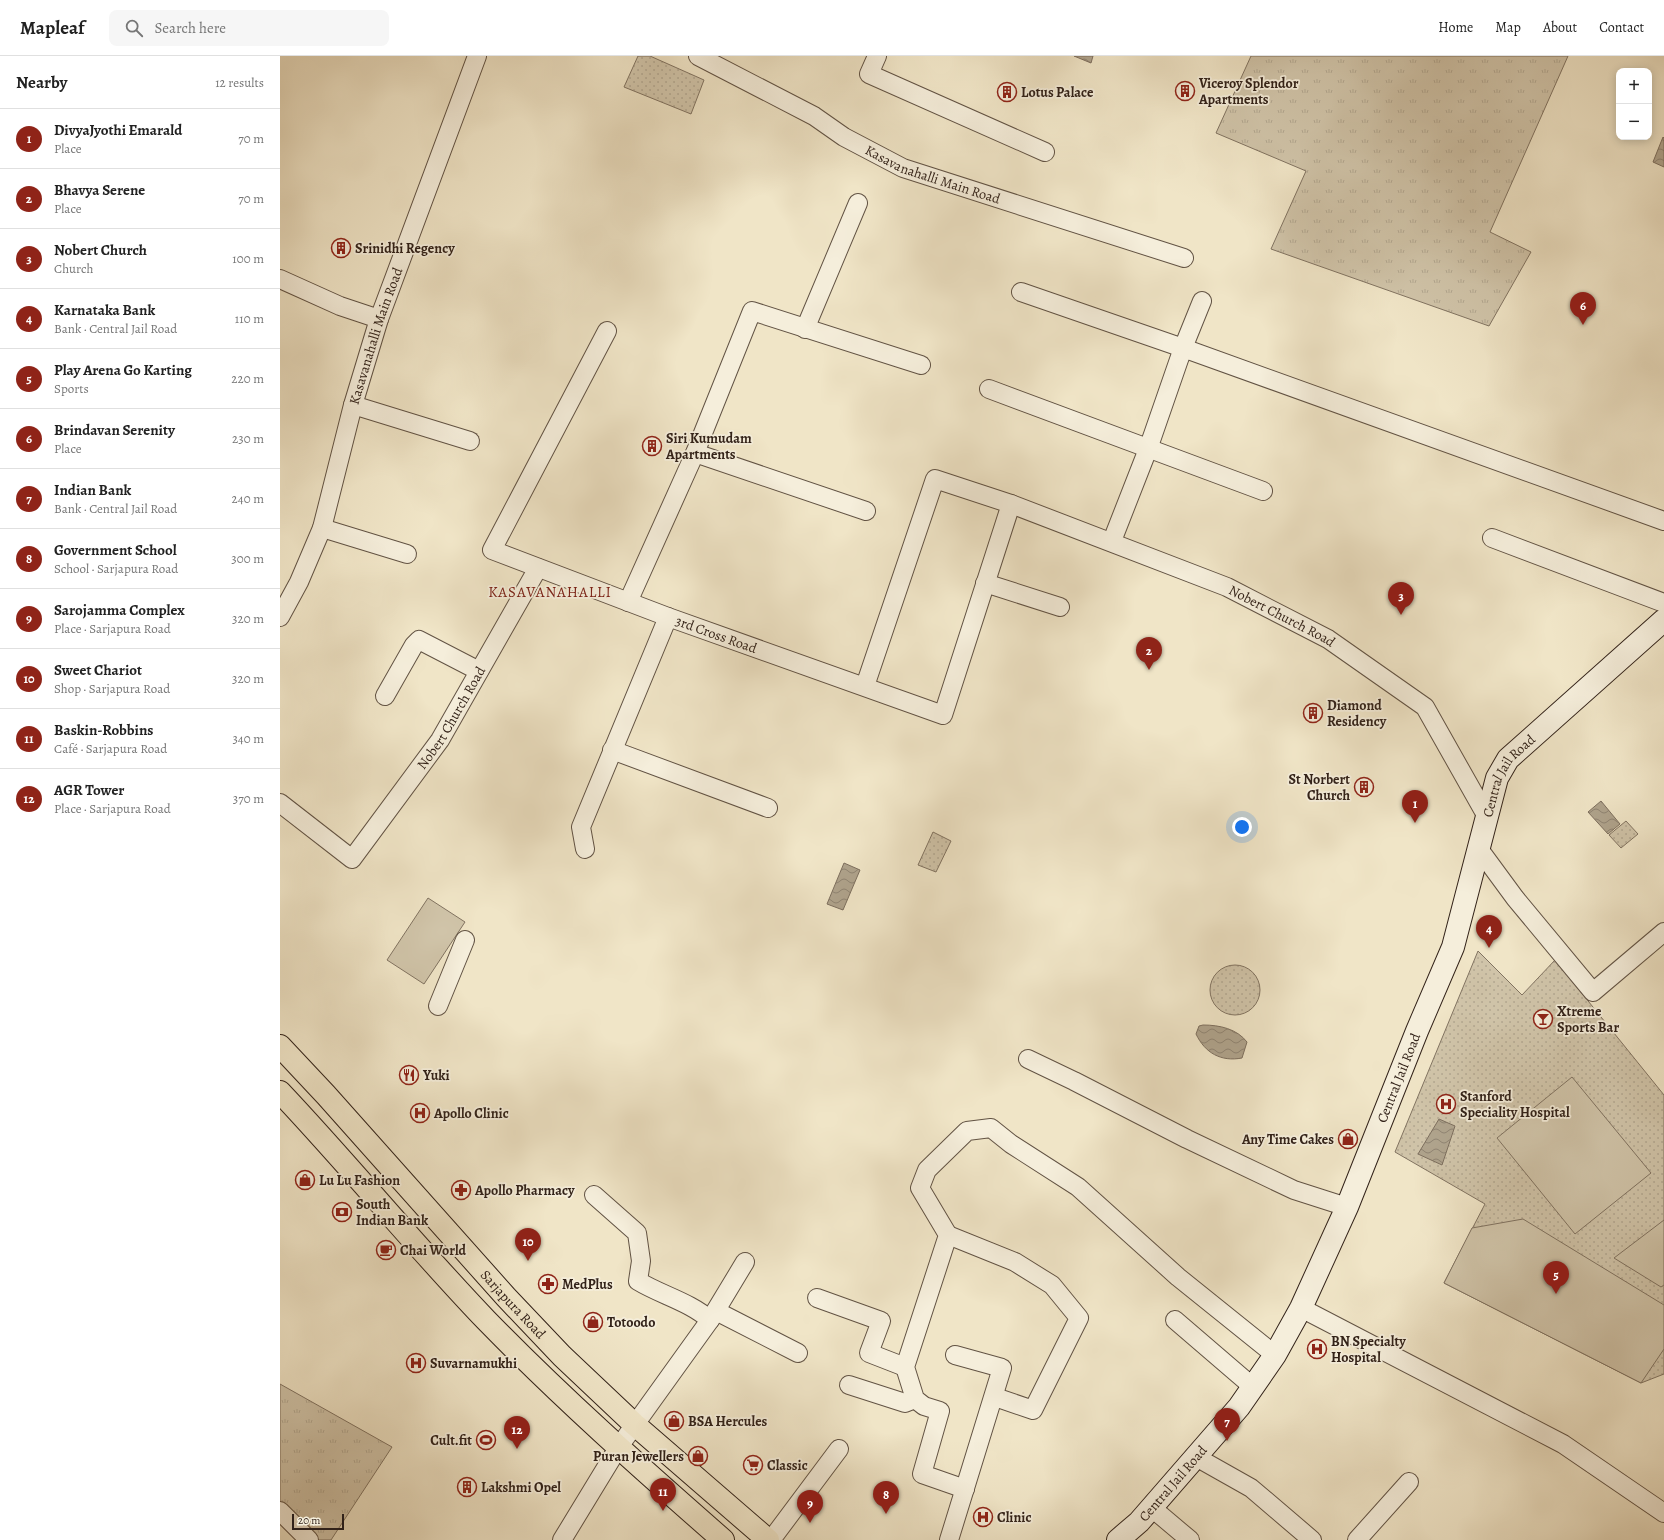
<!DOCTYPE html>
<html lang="en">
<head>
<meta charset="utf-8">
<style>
  :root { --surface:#fff; --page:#f6f6f6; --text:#222; --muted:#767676; --line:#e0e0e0; --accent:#8f2418 }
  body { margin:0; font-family:Alegreya,serif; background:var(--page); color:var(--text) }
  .controls { position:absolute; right:12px; top:12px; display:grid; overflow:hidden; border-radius:8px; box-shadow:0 2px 10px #0003 }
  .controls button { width:36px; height:36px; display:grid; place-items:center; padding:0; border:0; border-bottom:1px solid var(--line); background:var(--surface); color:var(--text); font:20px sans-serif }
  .scale { position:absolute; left:12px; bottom:10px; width:52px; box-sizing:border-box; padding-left:4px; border:2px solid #322219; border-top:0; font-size:11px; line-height:14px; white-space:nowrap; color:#322219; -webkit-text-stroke:3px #f5eedb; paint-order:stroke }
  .you { position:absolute; left:962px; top:771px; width:14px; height:14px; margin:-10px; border:3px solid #fff; border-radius:50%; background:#1a73e8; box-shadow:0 0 0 6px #1a73e833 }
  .badge { display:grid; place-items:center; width:26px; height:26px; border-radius:50%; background:var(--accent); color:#fff; font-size:13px; font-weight:700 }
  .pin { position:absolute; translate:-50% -33px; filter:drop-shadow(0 1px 2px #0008) }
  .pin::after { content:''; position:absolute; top:21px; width:14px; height:12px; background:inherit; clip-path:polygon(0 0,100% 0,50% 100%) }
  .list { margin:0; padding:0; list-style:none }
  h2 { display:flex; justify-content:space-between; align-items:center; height:52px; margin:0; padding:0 16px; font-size:17px }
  h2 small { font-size:13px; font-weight:400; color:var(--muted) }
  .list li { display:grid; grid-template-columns:26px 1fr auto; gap:12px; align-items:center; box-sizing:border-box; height:60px; padding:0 16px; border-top:1px solid var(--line) }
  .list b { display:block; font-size:15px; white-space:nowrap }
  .list p { margin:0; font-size:13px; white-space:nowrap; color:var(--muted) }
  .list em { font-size:13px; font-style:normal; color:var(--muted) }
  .icon { flex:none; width:22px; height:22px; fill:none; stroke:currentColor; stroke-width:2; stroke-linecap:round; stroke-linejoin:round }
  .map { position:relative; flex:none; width:1384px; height:1484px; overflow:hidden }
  header { display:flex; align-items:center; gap:24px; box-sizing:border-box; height:56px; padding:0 20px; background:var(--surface); border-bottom:1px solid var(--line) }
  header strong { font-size:19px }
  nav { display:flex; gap:22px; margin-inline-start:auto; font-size:14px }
  .search { width:280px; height:36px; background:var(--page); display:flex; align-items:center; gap:10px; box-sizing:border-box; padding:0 14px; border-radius:8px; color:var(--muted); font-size:15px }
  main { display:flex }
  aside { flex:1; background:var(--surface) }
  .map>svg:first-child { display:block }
  .grass { fill:url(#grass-tufts); stroke:#817361 }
  .park { fill:url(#park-dots); stroke:#817361 }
  .pitch { fill:#d0c4a9; stroke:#817361 }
  .water { fill:url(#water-waves); stroke:#7d6f5e }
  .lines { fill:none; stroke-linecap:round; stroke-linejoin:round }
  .minor-casing { stroke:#625344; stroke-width:20 }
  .secondary-casing { stroke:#322219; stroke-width:24 }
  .primary-casing { stroke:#322219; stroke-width:24 }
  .minor { stroke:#f5eedb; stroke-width:18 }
  .secondary { stroke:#f5eedb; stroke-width:22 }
  .primary { stroke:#f0e5c7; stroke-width:22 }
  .labels { text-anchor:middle; stroke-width:3.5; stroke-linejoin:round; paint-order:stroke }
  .poi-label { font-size:14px; font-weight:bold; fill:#322219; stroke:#f5eedb; text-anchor:start }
  .street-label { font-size:14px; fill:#322219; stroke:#f5eedb }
  .neighbourhood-label { font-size:15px; letter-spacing:1px; fill:#7a1f14; stroke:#f5eedb }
</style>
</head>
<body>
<header>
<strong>Mapleaf</strong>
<div class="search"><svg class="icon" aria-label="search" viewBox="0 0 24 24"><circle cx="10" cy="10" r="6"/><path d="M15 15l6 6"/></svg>Search here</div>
<nav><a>Home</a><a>Map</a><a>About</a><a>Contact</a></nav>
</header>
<main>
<aside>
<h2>Nearby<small>12 results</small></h2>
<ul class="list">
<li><span class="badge">1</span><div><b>DivyaJyothi Emarald</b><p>Place</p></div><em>70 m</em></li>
<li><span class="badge">2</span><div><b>Bhavya Serene</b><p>Place</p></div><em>70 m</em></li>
<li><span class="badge">3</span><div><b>Nobert Church</b><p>Church</p></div><em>100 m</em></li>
<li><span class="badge">4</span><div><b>Karnataka Bank</b><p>Bank · Central Jail Road</p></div><em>110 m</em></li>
<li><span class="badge">5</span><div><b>Play Arena Go Karting</b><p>Sports</p></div><em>220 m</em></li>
<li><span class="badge">6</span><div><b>Brindavan Serenity</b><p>Place</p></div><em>230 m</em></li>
<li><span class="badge">7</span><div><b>Indian Bank</b><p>Bank · Central Jail Road</p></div><em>240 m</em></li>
<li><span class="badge">8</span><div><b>Government School</b><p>School · Sarjapura Road</p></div><em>300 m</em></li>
<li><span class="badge">9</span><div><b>Sarojamma Complex</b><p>Place · Sarjapura Road</p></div><em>320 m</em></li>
<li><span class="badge">10</span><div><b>Sweet Chariot</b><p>Shop · Sarjapura Road</p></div><em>320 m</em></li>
<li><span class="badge">11</span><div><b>Baskin-Robbins</b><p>Café · Sarjapura Road</p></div><em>340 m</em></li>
<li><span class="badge">12</span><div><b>AGR Tower</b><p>Place · Sarjapura Road</p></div><em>370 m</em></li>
</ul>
</aside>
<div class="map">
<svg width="1384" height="1484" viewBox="0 0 1384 1484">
  <defs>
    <pattern id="grass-tufts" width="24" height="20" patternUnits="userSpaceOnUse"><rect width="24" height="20" fill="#d0c4a9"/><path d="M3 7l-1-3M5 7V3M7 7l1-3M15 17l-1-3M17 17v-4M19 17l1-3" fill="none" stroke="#b3a891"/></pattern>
    <pattern id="park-dots" width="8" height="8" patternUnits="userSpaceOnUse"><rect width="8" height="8" fill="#d0c4a9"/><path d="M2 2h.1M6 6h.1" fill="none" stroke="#b3a891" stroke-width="1.8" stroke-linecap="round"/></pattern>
    <pattern id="water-waves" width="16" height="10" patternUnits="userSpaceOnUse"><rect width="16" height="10" fill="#afa38c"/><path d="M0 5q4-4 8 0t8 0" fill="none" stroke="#8f8472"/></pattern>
  </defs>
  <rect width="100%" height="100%" fill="#f0e5c7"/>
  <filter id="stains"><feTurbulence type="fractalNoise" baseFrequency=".005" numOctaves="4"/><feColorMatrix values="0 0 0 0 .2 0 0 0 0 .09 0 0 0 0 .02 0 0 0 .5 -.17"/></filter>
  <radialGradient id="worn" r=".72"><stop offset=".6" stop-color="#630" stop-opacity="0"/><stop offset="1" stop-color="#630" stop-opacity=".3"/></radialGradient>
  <g class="grass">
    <polygon points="971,0 1288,0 1210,176 1251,196 1209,270 991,193 1026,115 936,77"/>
    <polygon points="0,1328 112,1391 51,1484 37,1484 0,1447"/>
  </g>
  <g class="park">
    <polygon points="358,0 370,0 424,24 411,58 344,31"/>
    <polygon points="1346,765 1358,778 1341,792 1329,779"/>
    <polygon points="653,776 671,785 656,816 638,809"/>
    <polygon points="1198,895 1242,939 1275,904 1384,1039 1384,1318 1361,1327 1164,1227 1205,1148 1115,1096"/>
    <circle cx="955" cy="934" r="25"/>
  </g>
  <g class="pitch">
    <polygon points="148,842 185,866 144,928 107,904"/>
    <polygon points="1292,1021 1371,1117 1295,1178 1217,1082"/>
    <polygon points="1243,1163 1384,1249 1384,1293 1361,1327 1164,1227 1192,1172"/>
    <polygon points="1384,1164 1384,1229 1381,1231 1334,1202"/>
  </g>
  <g class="water">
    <polygon points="794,0 813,0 811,7"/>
    <polygon points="1383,81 1384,82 1384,111 1373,106"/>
    <polygon points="1321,745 1340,768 1328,778 1308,756"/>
    <polygon points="564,807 580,814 563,854 547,848"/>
    <path d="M923,969C940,969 957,973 967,986L962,1002C941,1006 925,997 916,978L919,970Z"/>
    <polygon points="1159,1063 1175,1070 1162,1109 1138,1098"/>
  </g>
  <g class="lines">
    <defs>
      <g id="minor">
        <path id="s1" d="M418,0L534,60L564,81L623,112L904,202"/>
        <polyline points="597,0 589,18 765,96"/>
        <polyline points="0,223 60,250 99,263"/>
        <polyline points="741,236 903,292 922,245"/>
        <polyline points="525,273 578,147"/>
        <path id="s2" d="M327,275L212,494L388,561L663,659L731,448"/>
        <polyline points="709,333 983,435"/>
        <polyline points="73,349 190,385"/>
        <polyline points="415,397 586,455"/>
        <polyline points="42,472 127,498"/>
        <polyline points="1212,482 1384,547"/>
        <polyline points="832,485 868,393 903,292 1384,465"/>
        <polyline points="705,527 780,551"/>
        <polyline points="348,546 415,397 472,255 641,309"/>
        <path id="s3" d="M0,561L19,526L42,472L73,349L99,263L197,0"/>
        <path id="s4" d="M585,630L655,423L731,448L947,531L1048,583L1145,651L1206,759"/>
        <polyline points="105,640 134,589 139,584 199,615"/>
        <polyline points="332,694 488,752"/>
        <path id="s5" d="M0,747L72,803L160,684L258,512"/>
        <polyline points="305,793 301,771 388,561"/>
        <polyline points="1199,793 1235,842 1313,936 1384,876"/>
        <polyline points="158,950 185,884"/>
        <polyline points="748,1003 794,1025 907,1083 1014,1134 1067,1151"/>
        <path d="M314,1139L357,1177L361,1205L358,1225C381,1239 410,1246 430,1264"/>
        <polyline points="668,1179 735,1206 772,1229 799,1262 753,1354 715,1341"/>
        <polyline points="537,1242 601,1265 589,1297 625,1311"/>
        <polyline points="1021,1252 1283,1388 1384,1457"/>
        <polyline points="436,1255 518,1297"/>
        <polyline points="895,1264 973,1331"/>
        <polyline points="569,1329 625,1347 635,1343"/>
        <polyline points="916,1401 971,1432 1032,1484"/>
        <polyline points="685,1433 642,1418 660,1355 644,1350 635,1343 625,1311 668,1179 640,1132 647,1114 687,1075 711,1072 731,1088 798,1131 898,1221 995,1299"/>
        <polyline points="872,1452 910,1484"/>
        <polyline points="0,1455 29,1484"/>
        <polyline points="282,1484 338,1392 430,1264 465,1206"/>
        <polyline points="491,1484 559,1393"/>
        <polyline points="669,1484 722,1312 675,1299"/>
        <polyline points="1077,1484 1129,1426"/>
      </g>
      <g id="secondary">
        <path id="s6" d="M838,1484L859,1466L959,1351L995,1299L1021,1252L1067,1151L1137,975L1173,891L1217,722L1228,703L1384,564"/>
      </g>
      <g id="primary">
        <path id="s7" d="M0,990L46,1039L226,1241L282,1300L354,1368L488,1484"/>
        <path d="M0,1036C70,1110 135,1190 206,1264C282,1342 362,1413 443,1484"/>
      </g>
    </defs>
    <use href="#minor" class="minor-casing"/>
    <use href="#secondary" class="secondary-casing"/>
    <use href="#primary" class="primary-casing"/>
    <use href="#minor" class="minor"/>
    <use href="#secondary" class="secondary"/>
    <use href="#primary" class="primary"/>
  </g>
  <defs>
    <symbol id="building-ring" viewBox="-11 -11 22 22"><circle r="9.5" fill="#f5eedb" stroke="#8f2418" stroke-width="1.5"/><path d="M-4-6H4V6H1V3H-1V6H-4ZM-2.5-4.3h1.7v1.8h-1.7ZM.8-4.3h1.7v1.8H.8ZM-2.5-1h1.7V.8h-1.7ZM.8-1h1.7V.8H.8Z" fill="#8f2418"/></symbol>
    <symbol id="bar-ring" viewBox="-11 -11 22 22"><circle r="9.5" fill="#f5eedb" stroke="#8f2418" stroke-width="1.5"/><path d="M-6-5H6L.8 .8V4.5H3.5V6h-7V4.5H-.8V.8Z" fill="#8f2418"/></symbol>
    <symbol id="restaurant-ring" viewBox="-11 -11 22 22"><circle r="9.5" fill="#f5eedb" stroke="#8f2418" stroke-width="1.5"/><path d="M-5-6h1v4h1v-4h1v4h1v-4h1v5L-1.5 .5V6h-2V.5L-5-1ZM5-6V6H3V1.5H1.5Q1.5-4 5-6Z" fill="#8f2418"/></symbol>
    <symbol id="hospital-ring" viewBox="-11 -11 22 22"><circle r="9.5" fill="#f5eedb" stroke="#8f2418" stroke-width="1.5"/><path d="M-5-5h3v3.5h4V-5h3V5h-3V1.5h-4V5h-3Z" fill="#8f2418"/></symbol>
    <symbol id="shop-ring" viewBox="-11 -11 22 22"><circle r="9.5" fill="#f5eedb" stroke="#8f2418" stroke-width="1.5"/><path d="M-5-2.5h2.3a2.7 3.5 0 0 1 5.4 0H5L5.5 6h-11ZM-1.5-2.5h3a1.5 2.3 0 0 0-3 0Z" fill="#8f2418"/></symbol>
    <symbol id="pharmacy-ring" viewBox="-11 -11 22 22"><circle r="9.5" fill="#f5eedb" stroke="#8f2418" stroke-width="1.5"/><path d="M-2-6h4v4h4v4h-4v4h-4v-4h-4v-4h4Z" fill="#8f2418"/></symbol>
    <symbol id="bank-ring" viewBox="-11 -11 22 22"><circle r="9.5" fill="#f5eedb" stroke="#8f2418" stroke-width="1.5"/><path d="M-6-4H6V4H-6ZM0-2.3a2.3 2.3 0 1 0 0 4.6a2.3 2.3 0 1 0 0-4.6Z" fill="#8f2418"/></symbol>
    <symbol id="cafe-ring" viewBox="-11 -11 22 22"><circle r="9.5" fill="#f5eedb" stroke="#8f2418" stroke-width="1.5"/><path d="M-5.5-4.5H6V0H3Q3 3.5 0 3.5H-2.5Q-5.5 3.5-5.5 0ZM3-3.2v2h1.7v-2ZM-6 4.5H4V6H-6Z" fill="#8f2418"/></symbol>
    <symbol id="stadium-ring" viewBox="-11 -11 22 22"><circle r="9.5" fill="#f5eedb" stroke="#8f2418" stroke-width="1.5"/><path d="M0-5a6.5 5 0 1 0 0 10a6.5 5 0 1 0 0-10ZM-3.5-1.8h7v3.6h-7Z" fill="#8f2418"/></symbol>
    <symbol id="supermarket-ring" viewBox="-11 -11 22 22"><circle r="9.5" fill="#f5eedb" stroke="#8f2418" stroke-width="1.5"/><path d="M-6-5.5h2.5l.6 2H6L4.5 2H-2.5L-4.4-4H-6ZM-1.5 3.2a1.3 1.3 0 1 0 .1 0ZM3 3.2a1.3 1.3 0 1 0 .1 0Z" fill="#8f2418"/></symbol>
  </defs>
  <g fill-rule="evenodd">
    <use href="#building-ring" x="894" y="24" width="22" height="22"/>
    <use href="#building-ring" x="716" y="25" width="22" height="22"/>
    <use href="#building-ring" x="50" y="181" width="22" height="22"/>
    <use href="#building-ring" x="361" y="379" width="22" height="22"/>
    <use href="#building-ring" x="1022" y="646" width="22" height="22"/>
    <use href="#building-ring" x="1073" y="720" width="22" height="22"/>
    <use href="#bar-ring" x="1252" y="952" width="22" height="22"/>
    <use href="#restaurant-ring" x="118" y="1008" width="22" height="22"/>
    <use href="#hospital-ring" x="1155" y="1037" width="22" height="22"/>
    <use href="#hospital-ring" x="129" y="1046" width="22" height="22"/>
    <use href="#shop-ring" x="1057" y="1072" width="22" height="22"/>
    <use href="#shop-ring" x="14" y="1113" width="22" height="22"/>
    <use href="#pharmacy-ring" x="170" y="1123" width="22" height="22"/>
    <use href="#bank-ring" x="51" y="1145" width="22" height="22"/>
    <use href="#cafe-ring" x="95" y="1183" width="22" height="22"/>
    <use href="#pharmacy-ring" x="257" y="1217" width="22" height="22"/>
    <use href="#shop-ring" x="302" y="1255" width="22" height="22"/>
    <use href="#hospital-ring" x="1026" y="1282" width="22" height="22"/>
    <use href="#hospital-ring" x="125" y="1296" width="22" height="22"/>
    <use href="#shop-ring" x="383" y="1354" width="22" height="22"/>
    <use href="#stadium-ring" x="195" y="1373" width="22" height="22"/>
    <use href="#shop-ring" x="407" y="1389" width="22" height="22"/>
    <use href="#supermarket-ring" x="462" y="1398" width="22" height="22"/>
    <use href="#building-ring" x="176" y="1420" width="22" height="22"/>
    <use href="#hospital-ring" x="692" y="1450" width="22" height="22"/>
  </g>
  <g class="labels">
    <g class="poi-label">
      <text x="919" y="32">Viceroy Splendor<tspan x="919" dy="16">Apartments</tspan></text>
      <text x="741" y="41">Lotus Palace</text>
      <text x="75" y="197">Srinidhi Regency</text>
      <text x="386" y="387">Siri Kumudam<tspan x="386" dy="16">Apartments</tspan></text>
      <text x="1047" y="654">Diamond<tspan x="1047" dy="16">Residency</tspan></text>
      <text x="1070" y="728" text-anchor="end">St Norbert<tspan x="1070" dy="16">Church</tspan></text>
      <text x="1277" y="960">Xtreme<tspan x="1277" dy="16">Sports Bar</tspan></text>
      <text x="143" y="1024">Yuki</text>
      <text x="1180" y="1045">Stanford<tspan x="1180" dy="16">Speciality Hospital</tspan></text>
      <text x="154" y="1062">Apollo Clinic</text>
      <text x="1054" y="1088" text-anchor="end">Any Time Cakes</text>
      <text x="39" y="1129">Lu Lu Fashion</text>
      <text x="195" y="1139">Apollo Pharmacy</text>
      <text x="76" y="1153">South<tspan x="76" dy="16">Indian Bank</tspan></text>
      <text x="120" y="1199">Chai World</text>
      <text x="282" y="1233">MedPlus</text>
      <text x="327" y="1271">Totoodo</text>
      <text x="1051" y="1290">BN Specialty<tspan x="1051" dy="16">Hospital</tspan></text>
      <text x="150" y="1312">Suvarnamukhi</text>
      <text x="408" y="1370">BSA Hercules</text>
      <text x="192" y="1389" text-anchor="end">Cult.fit</text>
      <text x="404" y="1405" text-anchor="end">Puran Jewellers</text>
      <text x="487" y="1414">Classic</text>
      <text x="201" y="1436">Lakshmi Opel</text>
      <text x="717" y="1466">Clinic</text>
    </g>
    <g class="street-label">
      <text dy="5" stroke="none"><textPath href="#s1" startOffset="264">Kasavanahalli Main Road</textPath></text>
      <text dy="5" stroke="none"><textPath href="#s3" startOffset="298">Kasavanahalli Main Road</textPath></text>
      <text dy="5" stroke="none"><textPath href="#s4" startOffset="592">Nobert Church Road</textPath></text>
      <text dy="5" stroke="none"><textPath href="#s2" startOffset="487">3rd Cross Road</textPath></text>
      <text dy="5" stroke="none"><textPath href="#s5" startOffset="264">Nobert Church Road</textPath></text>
      <text dy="5" stroke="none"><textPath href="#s6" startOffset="871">Central Jail Road</textPath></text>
      <text dy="5" stroke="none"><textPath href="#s6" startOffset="547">Central Jail Road</textPath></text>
      <text dy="5" stroke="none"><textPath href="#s7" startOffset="348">Sarjapura Road</textPath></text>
      <text dy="5" stroke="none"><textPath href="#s6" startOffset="79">Central Jail Road</textPath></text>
    </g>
    <g class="neighbourhood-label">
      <text x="270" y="541">KASAVANAHALLI</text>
    </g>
  </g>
  <rect width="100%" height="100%" filter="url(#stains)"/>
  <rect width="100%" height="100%" fill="url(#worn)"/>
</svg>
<div class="controls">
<button>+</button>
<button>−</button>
</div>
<div class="scale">20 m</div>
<div class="you"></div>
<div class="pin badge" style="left:1135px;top:767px">1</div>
<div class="pin badge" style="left:869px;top:614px">2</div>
<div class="pin badge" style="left:1121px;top:559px">3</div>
<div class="pin badge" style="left:1209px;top:892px">4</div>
<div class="pin badge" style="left:1276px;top:1238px">5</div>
<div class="pin badge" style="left:1303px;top:269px">6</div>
<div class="pin badge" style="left:947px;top:1385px">7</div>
<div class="pin badge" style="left:606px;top:1458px">8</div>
<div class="pin badge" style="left:530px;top:1467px">9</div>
<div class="pin badge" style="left:248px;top:1205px">10</div>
<div class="pin badge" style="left:383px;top:1455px">11</div>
<div class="pin badge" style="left:237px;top:1393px">12</div>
</div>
</main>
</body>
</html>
